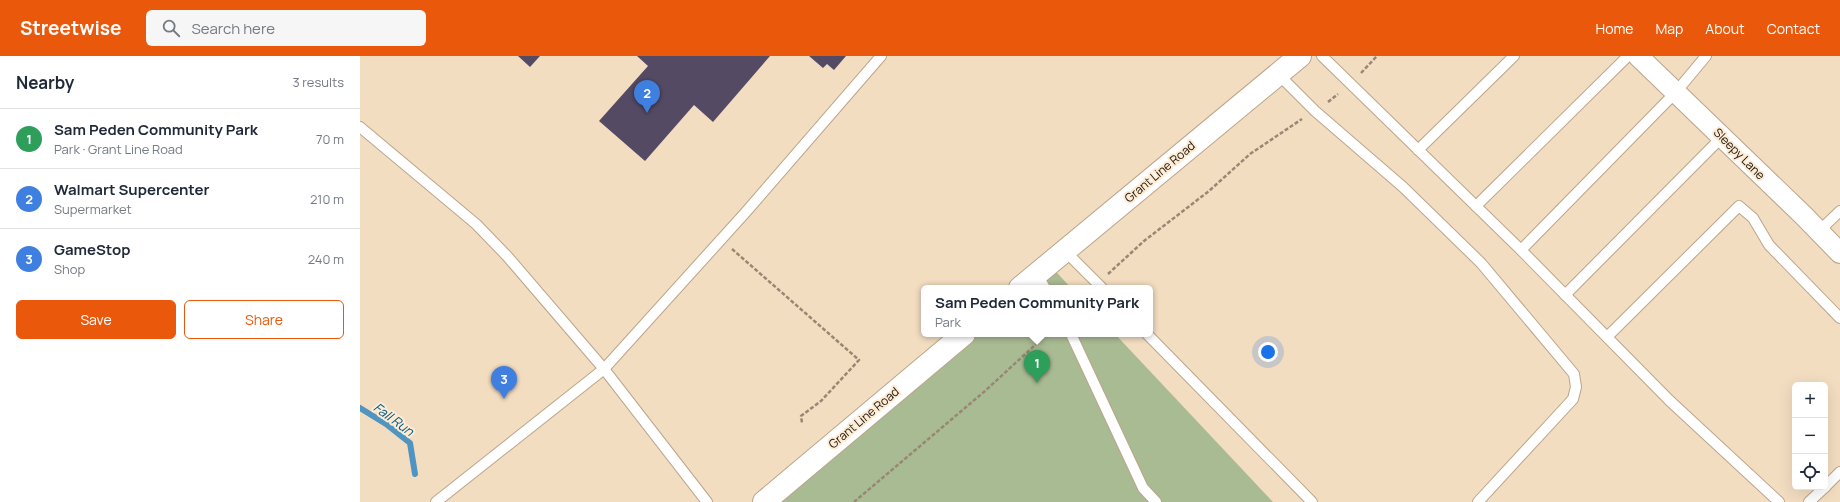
<!DOCTYPE html>
<html lang="en">
<head>
<meta charset="utf-8">
<style>
  :root { --surface:#fff; --page:#f6f6f7; --text:#1f2937; --muted:#747a83; --line:#e0e1e3; --accent:#ea580c }
  body { margin:0; font-family:Manrope,sans-serif; background:var(--page); color:var(--text) }
  .controls { position:absolute; right:12px; bottom:12px; display:grid; overflow:hidden; border-radius:6px; box-shadow:0 4px 16px #0002 }
  .controls button { width:36px; height:36px; display:grid; place-items:center; padding:0; border:0; border-bottom:1px solid var(--line); background:var(--surface); color:var(--text); font:20px sans-serif }
  .you { position:absolute; left:908px; top:296px; width:14px; height:14px; margin:-10px; border:3px solid #fff; border-radius:50%; background:#1a73e8; box-shadow:0 0 0 6px #1a73e833 }
  .badge { display:grid; place-items:center; width:26px; height:26px; border-radius:50%; background:var(--accent); color:#fff; font-size:13px; font-weight:700 }
  .pin { position:absolute; translate:-50% -33px; filter:drop-shadow(0 1px 2px #0008) }
  .pin::after { content:''; position:absolute; top:21px; width:14px; height:12px; background:inherit; clip-path:polygon(0 0,100% 0,50% 100%) }
  .popup { position:absolute; left:561px; top:229px; width:232px; height:52px; box-sizing:border-box; display:grid; place-content:center; border-radius:6px; background:var(--surface); filter:drop-shadow(0 1px 3px #0005); font-size:13px; white-space:nowrap; color:var(--muted) }
  .popup b { font-size:15px; color:var(--text) }
  .popup::after { content:''; position:absolute; left:50%; top:100%; margin-left:-8px; border:8px solid transparent; border-top-color:var(--surface) }
  .list { margin:0; padding:0; list-style:none }
  h2 { display:flex; justify-content:space-between; align-items:center; height:52px; margin:0; padding:0 16px; font-size:17px }
  h2 small { font-size:13px; font-weight:400; color:var(--muted) }
  .list li { display:grid; grid-template-columns:26px 1fr auto; gap:12px; align-items:center; box-sizing:border-box; height:60px; padding:0 16px; border-top:1px solid var(--line) }
  .list b { display:block; font-size:15px; white-space:nowrap }
  .list p { margin:0; font-size:13px; white-space:nowrap; color:var(--muted) }
  .list em { font-size:13px; font-style:normal; color:var(--muted) }
  .actions { display:flex; gap:8px; padding:12px 16px }
  .actions a { flex:1; padding:9px 0; border:1px solid var(--accent); border-radius:6px; text-align:center; font-size:14px; color:var(--accent) }
  .actions .main { background:var(--accent); color:#fff }
  .icon { flex:none; width:22px; height:22px; fill:none; stroke:currentColor; stroke-width:2; stroke-linecap:round; stroke-linejoin:round }
  .map { position:relative; flex:none; width:1480px; height:446px; overflow:hidden }
  header { display:flex; align-items:center; gap:24px; box-sizing:border-box; height:56px; padding:0 20px; background:var(--accent); color:#fff }
  header strong { font-size:19px }
  nav { display:flex; gap:22px; margin-inline-start:auto; font-size:14px }
  .search { width:280px; height:36px; background:var(--page); display:flex; align-items:center; gap:10px; box-sizing:border-box; padding:0 14px; border-radius:6px; color:var(--muted); font-size:15px }
  main { display:flex }
  aside { flex:1; background:var(--surface) }
  .map>svg:first-child { display:block }
  .green { fill:#a9bb93 }
  .lines { fill:none; stroke-linecap:round; stroke-linejoin:round }
  .stream { stroke:#5095c1; stroke-width:6 }
  .building { fill:#544a64 }
  .lane-casing { stroke:#bba58b; stroke-width:12 }
  .street-casing { stroke:#bba58b; stroke-width:22 }
  .secondary-casing { stroke:#bba58b; stroke-width:24 }
  .path { stroke:#978773; stroke-width:2.5; stroke-dasharray:4 2; stroke-linecap:butt }
  .lane { stroke:#fff; stroke-width:10 }
  .street { stroke:#fff; stroke-width:20 }
  .secondary { stroke:#fff; stroke-width:22 }
  .labels { text-anchor:middle; stroke-width:4; stroke-linejoin:round; paint-order:stroke }
  .street-label { font-size:12px; fill:#1a1208; stroke:#fdebd4 }
  .water-label { font-size:13px; font-style:italic; fill:#005b86; stroke:#fdebd4 }
</style>
</head>
<body>
<header>
<strong>Streetwise</strong>
<div class="search"><svg class="icon" aria-label="search" viewBox="0 0 24 24"><circle cx="10" cy="10" r="6"/><path d="M15 15l6 6"/></svg>Search here</div>
<nav><a>Home</a><a>Map</a><a>About</a><a>Contact</a></nav>
</header>
<main>
<aside>
<h2>Nearby<small>3 results</small></h2>
<ul class="list">
<li><span class="badge" style="background:#2e9e5b">1</span><div><b>Sam Peden Community Park</b><p>Park · Grant Line Road</p></div><em>70 m</em></li>
<li><span class="badge" style="background:#3f7fe0">2</span><div><b>Walmart Supercenter</b><p>Supermarket</p></div><em>210 m</em></li>
<li><span class="badge" style="background:#3f7fe0">3</span><div><b>GameStop</b><p>Shop</p></div><em>240 m</em></li>
</ul>
<div class="actions"><a class="main">Save</a><a>Share</a></div>
</aside>
<div class="map">
<svg width="1480" height="446" viewBox="0 0 1480 446">
  <rect width="100%" height="100%" fill="#f3ddc1"/>
  <g class="green">
    <polygon points="689,208 711,232 661,232"/>
    <polygon points="608,278 755,278 913,446 415,446"/>
  </g>
  <g class="lines">
    <polyline class="stream" points="0,352 26,368 50,387 55,418"/>
  </g>
  <g class="building">
    <polygon points="158,0 180,0 170,11"/>
    <polygon points="277,0 410,0 353,66 334,49 285,105 239,65 288,10"/>
    <polygon points="449,0 486,0 474,14 467,8 463,12"/>
  </g>
  <g class="lines">
    <defs>
      <g id="lane">
        <polyline points="962,0 1161,194 1310,345 1419,446"/>
        <polyline points="918,18 955,55 1043,131 1121,207 1214,318 1216,331 1213,343 1118,446"/>
        <polyline points="0,71 116,168 147,200 244,313 347,446"/>
        <polyline points="1058,94 1154,0"/>
        <polyline points="1116,150 1268,0"/>
        <polyline points="1459,175 1480,155"/>
        <polyline points="1161,194 1316,36 1346,0"/>
        <polyline points="705,195 742,232"/>
        <polyline points="676,218 685,232"/>
        <polyline points="1205,239 1362,81"/>
        <polyline points="711,278 783,432 796,446"/>
        <polyline points="787,278 952,446"/>
        <polyline points="1247,281 1379,150 1393,162 1409,189 1480,262"/>
        <polyline points="1465,431 1480,416"/>
        <polyline points="76,446 244,313 385,157 521,0"/>
        <polyline points="1449,446 1465,431"/>
      </g>
      <polyline id="street" points="1278,0 1444,160 1480,197"/>
      <g id="secondary">
        <polyline points="660,232 940,0"/>
        <polyline points="404,446 604,278"/>
      </g>
    </defs>
    <use href="#lane" class="lane-casing"/>
    <use href="#street" class="street-casing"/>
    <use href="#secondary" class="secondary-casing"/>
    <g class="path">
      <polyline points="1001,17 1017,0"/>
      <polyline points="968,46 978,38"/>
      <polyline points="372,193 499,304 461,345 441,360 442,367"/>
      <polyline points="748,218 784,185 849,135 890,98 942,63"/>
      <polyline points="494,446 625,335 687,278"/>
    </g>
    <use href="#lane" class="lane"/>
    <use href="#street" class="street"/>
    <use href="#secondary" class="secondary"/>
  </g>
  <g class="labels">
    <g class="street-label">
      <text transform="translate(1379 98) rotate(45)" y="4">Sleepy Lane</text>
      <text transform="translate(800 116) rotate(-40)" y="4">Grant Line Road</text>
      <text transform="translate(504 362) rotate(-40)" y="4">Grant Line Road</text>
    </g>
    <g class="water-label">
      <text transform="translate(34 363) rotate(36)" y="5">Fall Run</text>
    </g>
  </g>
</svg>
<div class="controls">
<button>+</button>
<button>−</button>
<button><svg class="icon" aria-label="locate" viewBox="0 0 24 24"><circle cx="12" cy="12" r="6"/><path d="M12 2v4M12 18v4M2 12h4M18 12h4"/></svg></button>
</div>
<div class="you"></div>
<div class="pin badge" style="left:677px;top:327px;background:#2e9e5b">1</div>
<div class="popup"><b>Sam Peden Community Park</b>Park</div>
<div class="pin badge" style="left:287px;top:57px;background:#3f7fe0">2</div>
<div class="pin badge" style="left:144px;top:343px;background:#3f7fe0">3</div>
</div>
</main>
</body>
</html>
